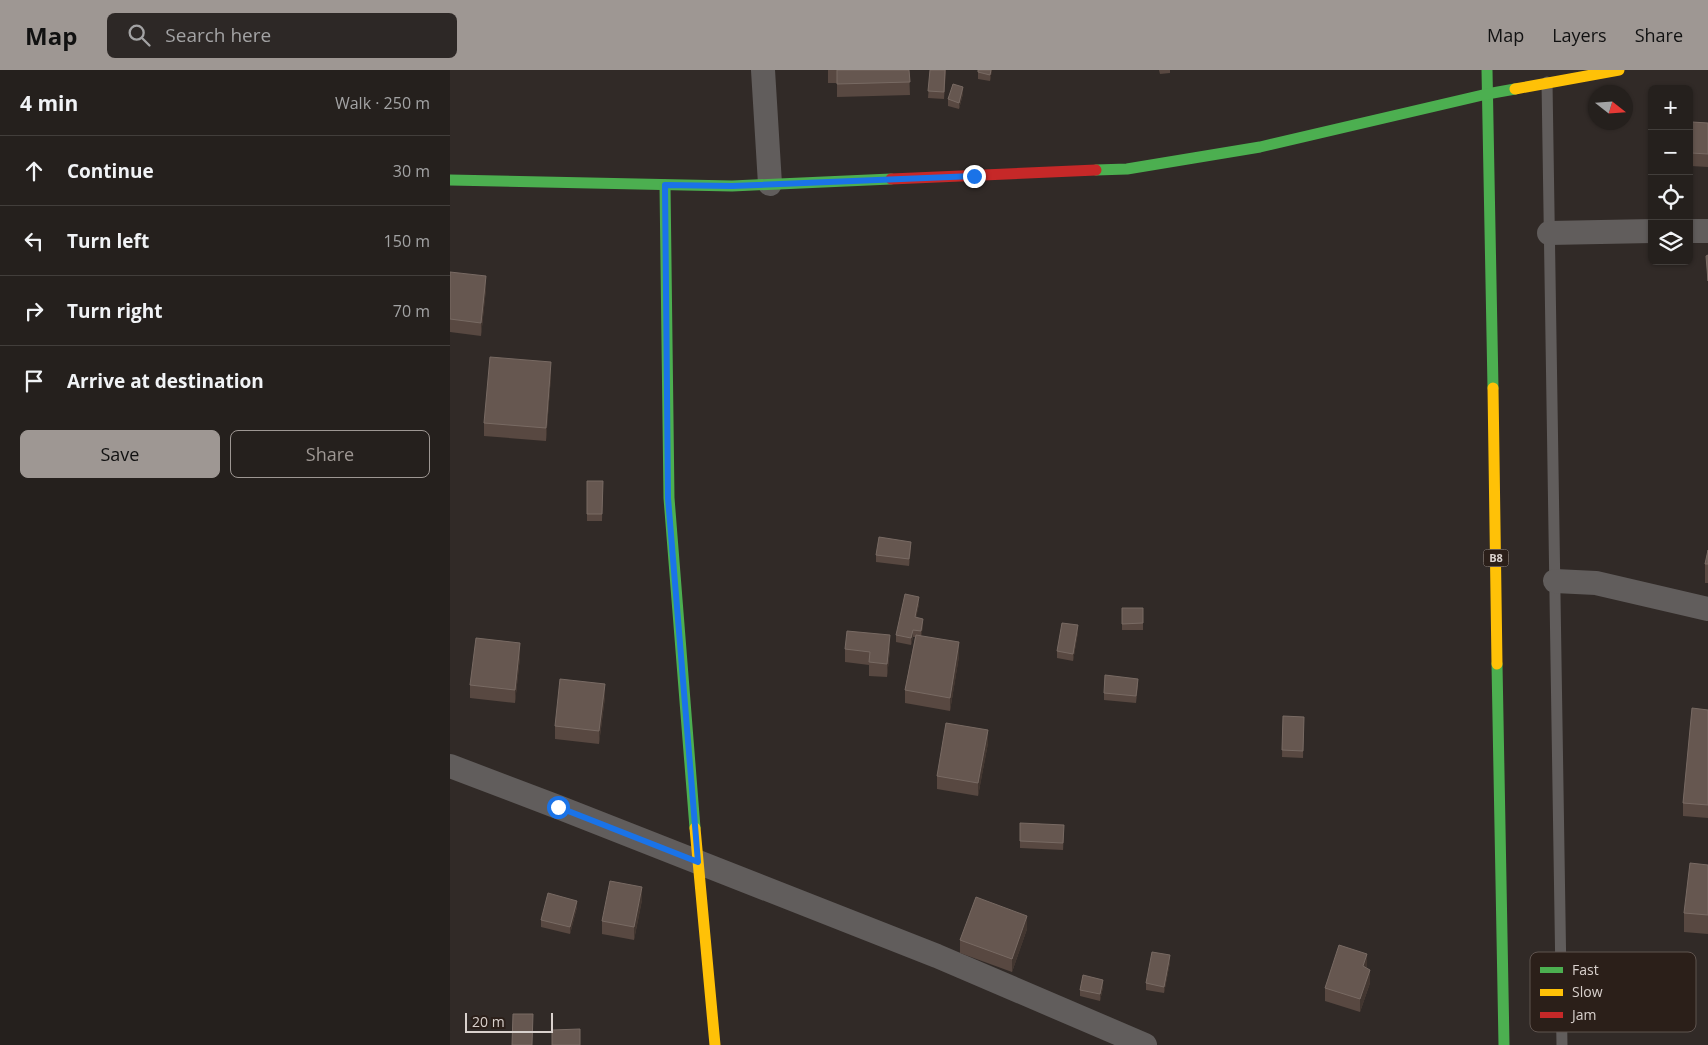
<!DOCTYPE html>
<html lang="en">
<head>
<meta charset="utf-8">
<style>
  :root { --surface:#25201d; --page:#2d2826; --text:#f1f3f6; --muted:#a3a3a4; --line:#423e3b; --accent:#9e9793 }
  body { margin:0; font-family:"Open Sans",sans-serif; background:var(--page); color:var(--text) }
  .controls { position:absolute; right:15px; top:15px; display:grid; overflow:hidden; border-radius:8px; box-shadow:0 1px 4px #0004 }
  .controls button { width:45px; height:45px; display:grid; place-items:center; padding:0; border:0; border-bottom:1px solid var(--line); background:var(--surface); color:var(--text); font:25px sans-serif }
  .compass { position:absolute; left:1138px; top:15px; width:45px; height:45px; border-radius:50%; background:var(--surface); box-shadow:0 1px 4px #0004; rotate:107deg }
  .scale { position:absolute; left:15px; bottom:12px; width:88px; box-sizing:border-box; padding-left:5px; border:2px solid #d9d1cd; border-top:0; font-size:14px; line-height:18px; white-space:nowrap; color:#d9d1cd; -webkit-text-stroke:4px #2b1f19; paint-order:stroke }
  .stop { position:absolute; width:15px; height:15px; margin:-11px; border:4px solid #1a73e8; border-radius:50%; background:#fff }
  .stop.end { background:#1a73e8; border-color:#fff; box-shadow:0 1px 5px #0008 }
  .list { margin:0; padding:0; list-style:none }
  h2 { display:flex; justify-content:space-between; align-items:center; height:65px; margin:0; padding:0 20px; font-size:21px }
  h2 small { font-size:16px; font-weight:400; color:var(--muted) }
  .list li { display:grid; grid-template-columns:32px 1fr auto; gap:15px; align-items:center; box-sizing:border-box; height:70px; padding:0 20px; border-top:1px solid var(--line) }
  .list b { display:block; font-size:19px; white-space:nowrap }
  .list em { font-size:16px; font-style:normal; color:var(--muted) }
  .actions { display:flex; gap:10px; padding:15px 20px }
  .actions a { flex:1; padding:11px 0; border:1px solid var(--accent); border-radius:8px; text-align:center; font-size:18px; color:var(--accent) }
  .actions .main { background:var(--accent); color:#111 }
  .icon { flex:none; width:28px; height:28px; fill:none; stroke:currentColor; stroke-width:2; stroke-linecap:round; stroke-linejoin:round }
  .map { position:relative; flex:none; width:1258px; height:975px; overflow:hidden }
  header { display:flex; align-items:center; gap:30px; box-sizing:border-box; height:70px; padding:0 25px; background:var(--accent); color:#111 }
  header strong { font-size:24px }
  nav { display:flex; gap:28px; margin-inline-start:auto; font-size:18px }
  .search { width:350px; height:45px; background:var(--page); display:flex; align-items:center; gap:12px; box-sizing:border-box; padding:0 18px; border-radius:8px; color:var(--muted); font-size:19px }
  main { display:flex }
  aside { flex:1; background:var(--surface) }
  .map>svg:first-child { display:block }
  .lines { fill:none; stroke-linecap:round; stroke-linejoin:round }
  .lane { stroke:#615d5c; stroke-width:11 }
  .street { stroke:#615d5c; stroke-width:24 }
  .fast { stroke:#4caf50; stroke-width:11 }
  .slow { stroke:#ffc107; stroke-width:11 }
  .jam { stroke:#c62828; stroke-width:11 }
  .wall { fill:#584841 }
  .shaded-wall { fill:#423630 }
  .building { fill:#665750; stroke:#786a63 }
  .route { stroke:#1a73e8; stroke-width:6 }
  .labels { text-anchor:middle; stroke-width:4; stroke-linejoin:round; paint-order:stroke }
  .shield { fill:#2b1f19; stroke:#a59c97; stroke-width:1 }
  .shield-label { font-size:11px; font-weight:bold; fill:#d9d1cd }
  .key { fill:#2b1f19; stroke:#5f544f; stroke-width:1 }
  .key-label { font-size:14px; fill:#d9d1cd }
</style>
</head>
<body>
<header>
<strong>Map</strong>
<div class="search"><svg class="icon" aria-label="search" viewBox="0 0 24 24"><circle cx="10" cy="10" r="6"/><path d="M15 15l6 6"/></svg>Search here</div>
<nav><a>Map</a><a>Layers</a><a>Share</a></nav>
</header>
<main>
<aside>
<h2>4 min<small>Walk · 250 m</small></h2>
<ul class="list">
<li><svg class="icon" aria-label="ahead" viewBox="0 0 24 24"><path d="M12 20V5M6 11l6-6 6 6"/></svg><div><b>Continue</b></div><em>30 m</em></li>
<li><svg class="icon" aria-label="left" viewBox="0 0 24 24"><path d="M17 20v-9H6M10 6l-5 5 5 5"/></svg><div><b>Turn left</b></div><em>150 m</em></li>
<li><svg class="icon" aria-label="right" viewBox="0 0 24 24"><path d="M7 20v-9h11M14 6l5 5-5 5"/></svg><div><b>Turn right</b></div><em>70 m</em></li>
<li><svg class="icon" aria-label="arrive" viewBox="0 0 24 24"><path d="M6 21V4h12l-3 4 3 4H6"/></svg><div><b>Arrive at destination</b></div></li>
</ul>
<div class="actions"><a class="main">Save</a><a>Share</a></div>
</aside>
<div class="map">
<svg width="1258" height="975" viewBox="0 0 1258 975">
  <rect width="100%" height="100%" fill="#312a27"/>
  <g class="lines">
    <polyline class="lane" points="1097,12 1112,975"/>
    <g class="street">
      <polyline points="313,0 320,114"/>
      <polyline points="1239,161 1258,161"/>
      <polyline points="1099,163 1202,161"/>
      <polyline points="1105,511 1146,513 1258,539"/>
      <polyline points="0,696 108,737 487,886 695,975"/>
    </g>
    <g class="fast">
      <polyline points="1037,0 1043,318"/>
      <polyline points="646,100 677,99 810,77 1037,24 1065,19"/>
      <polyline points="0,110 282,116 441,109"/>
      <polyline points="215,115 219,428 245,758"/>
      <polyline points="1047,594 1054,975"/>
    </g>
    <g class="slow">
      <polyline points="1065,19 1169,0"/>
      <polyline points="1043,318 1047,594"/>
      <polyline points="245,758 265,975"/>
    </g>
    <polyline class="jam" points="441,109 646,100"/>
  </g>
  <g class="wall">
    <polygon points="378,0 459,0 460,25 387,27 387,13 378,13"/>
    <polygon points="480,0 496,0 494,29 478,28"/>
    <polygon points="528,0 542,0 540,11 528,9"/>
    <polygon points="709,0 720,0 720,3 710,4"/>
    <polygon points="513,24 509,39 498,36 498,29"/>
    <polygon points="1242,52 1258,53 1258,97 1241,96"/>
    <polygon points="0,202 36,219 31,266 0,262"/>
    <polygon points="101,306 96,371 34,366 34,353"/>
    <polygon points="137,411 153,411 152,451 137,451"/>
    <polygon points="461,478 459,496 426,492 426,485"/>
    <polygon points="1258,480 1258,513 1255,513 1255,494"/>
    <polygon points="469,534 466,547 473,556 471,566 509,586 500,641 455,633 455,620 465,567 463,567 461,575 446,572 446,565"/>
    <rect x="672" y="538" width="21" height="22"/>
    <polygon points="628,562 623,591 607,588 607,581"/>
    <polygon points="395,579 440,579 437,607 419,606 419,595 395,592"/>
    <polygon points="70,587 65,633 20,628 20,615"/>
    <polygon points="688,615 686,633 654,630 654,623"/>
    <polygon points="155,627 149,674 105,669 105,656"/>
    <polygon points="1258,640 1258,748 1233,746 1233,733"/>
    <polygon points="833,646 854,647 853,688 832,687"/>
    <polygon points="538,673 528,726 487,719 487,706"/>
    <polygon points="570,753 614,761 613,780 570,778"/>
    <polygon points="1258,795 1258,864 1234,862 1234,843"/>
    <polygon points="192,830 184,870 152,864 152,851"/>
    <polygon points="127,837 120,864 91,857 91,850"/>
    <polygon points="577,859 562,902 510,883 510,870"/>
    <polygon points="720,892 714,923 696,920 696,913"/>
    <polygon points="917,897 916,898 920,913 910,942 875,931 875,918"/>
    <polygon points="653,917 650,931 630,926 630,920"/>
  </g>
  <g class="shaded-wall">
    <polygon points="541,0 542,0 540,11 540,5"/>
    <polygon points="513,17 513,24 509,39 509,33"/>
    <polygon points="36,206 36,219 31,266 31,253"/>
    <polygon points="101,292 101,306 96,371 96,358"/>
    <polygon points="461,472 461,478 459,496 459,489"/>
    <polygon points="469,527 469,534 465,554 465,547"/>
    <polygon points="473,549 473,556 471,568 471,561"/>
    <polygon points="628,555 628,562 623,591 623,584"/>
    <polygon points="463,560 463,567 461,575 461,568"/>
    <polygon points="440,565 440,579 437,607 437,594"/>
    <polygon points="509,572 509,586 500,641 500,628"/>
    <polygon points="70,573 70,587 65,633 65,620"/>
    <polygon points="155,614 155,627 149,674 149,661"/>
    <polygon points="538,660 538,673 528,726 528,713"/>
    <polygon points="192,817 192,830 184,870 184,857"/>
    <polygon points="127,831 127,837 120,864 120,857"/>
    <polygon points="577,846 577,859 562,902 562,889"/>
    <polygon points="917,884 917,897 913,909 913,896"/>
    <polygon points="720,885 720,892 714,923 714,917"/>
    <polygon points="920,900 920,913 910,942 910,929"/>
    <polygon points="653,910 653,917 650,931 650,924"/>
  </g>
  <g class="building">
    <polygon points="387,0 459,0 460,12 387,14"/>
    <polygon points="480,0 495,0 494,22 478,21"/>
    <polygon points="528,0 541,0 540,5 528,2"/>
    <polygon points="503,14 513,17 509,33 498,29"/>
    <polygon points="1242,52 1258,53 1258,84 1241,83"/>
    <polygon points="1258,185 1258,211 1256,186"/>
    <polygon points="0,202 36,206 31,253 0,249"/>
    <polygon points="40,287 101,292 96,358 34,353"/>
    <polygon points="137,411 153,411 152,444 137,444"/>
    <polygon points="429,467 461,472 459,489 426,485"/>
    <polygon points="1258,480 1258,494 1255,494"/>
    <polygon points="455,524 469,527 465,547 473,549 471,561 463,560 461,568 446,565"/>
    <polygon points="672,538 693,538 693,553 672,554"/>
    <polygon points="612,553 628,555 623,584 607,581"/>
    <polygon points="397,561 440,565 437,594 419,592 420,582 395,579"/>
    <polygon points="466,565 509,572 500,628 455,620"/>
    <polygon points="26,568 70,573 65,620 20,615"/>
    <polygon points="655,605 688,609 686,626 654,623"/>
    <polygon points="110,609 155,614 149,661 105,656"/>
    <polygon points="1242,638 1258,640 1258,735 1233,733"/>
    <polygon points="833,646 854,647 853,681 832,680"/>
    <polygon points="496,653 538,660 528,713 487,706"/>
    <polygon points="570,753 614,755 613,773 570,771"/>
    <polygon points="1240,793 1258,795 1258,845 1234,843"/>
    <polygon points="160,811 192,817 184,857 152,851"/>
    <polygon points="98,823 127,831 120,857 91,850"/>
    <polygon points="526,827 577,846 562,889 510,870"/>
    <polygon points="889,875 917,884 913,896 920,900 910,929 875,918"/>
    <polygon points="702,882 720,885 714,917 696,913"/>
    <polygon points="633,905 653,910 650,924 630,920"/>
    <polygon points="63,944 83,944 82,975 62,975"/>
    <polygon points="130,959 130,975 102,975 102,960"/>
  </g>
  <g class="lines">
    <polyline class="route" points="108,737 248,792 218,428 215,115 282,116 524,106"/>
  </g>
  <g class="labels">
    <rect class="shield" x="1033.5" y="479.5" width="25" height="17" rx="4"/>
    <g class="shield-label">
      <text x="1046" y="492">B8</text>
    </g>
  </g>
  <rect x="1080" y="882" width="166" height="80" rx="8" class="key"/>
  <rect x="1090" y="897" width="23" height="6" fill="#4caf50"/>
  <rect x="1090" y="919" width="23" height="7" fill="#ffc107"/>
  <rect x="1090" y="942" width="23" height="6" fill="#c62828"/>
  <g class="key-label">
    <text x="1122" y="905">Fast</text>
    <text x="1122" y="927">Slow</text>
    <text x="1122" y="950">Jam</text>
  </g>
</svg>
<div class="controls">
<button>+</button>
<button>−</button>
<button><svg class="icon" aria-label="locate" viewBox="0 0 24 24"><circle cx="12" cy="12" r="6"/><path d="M12 2v4M12 18v4M2 12h4M18 12h4"/></svg></button>
<button><svg class="icon" aria-label="layers" viewBox="0 0 24 24"><path d="M12 4l9 5-9 5-9-5zM3 14l9 5 9-5"/></svg></button>
</div>
<svg class="compass" viewBox="-18 -18 36 36"><path d="M0-13l5 13h-10z" fill="#e53935"/><path d="M0 13l5-13h-10z" fill="#a3a3a4"/></svg>
<div class="scale">20 m</div>
<div class="stop" style="left:108px;top:737px"></div>
<div class="stop end" style="left:524px;top:106px"></div>
</div>
</main>
</body>
</html>
